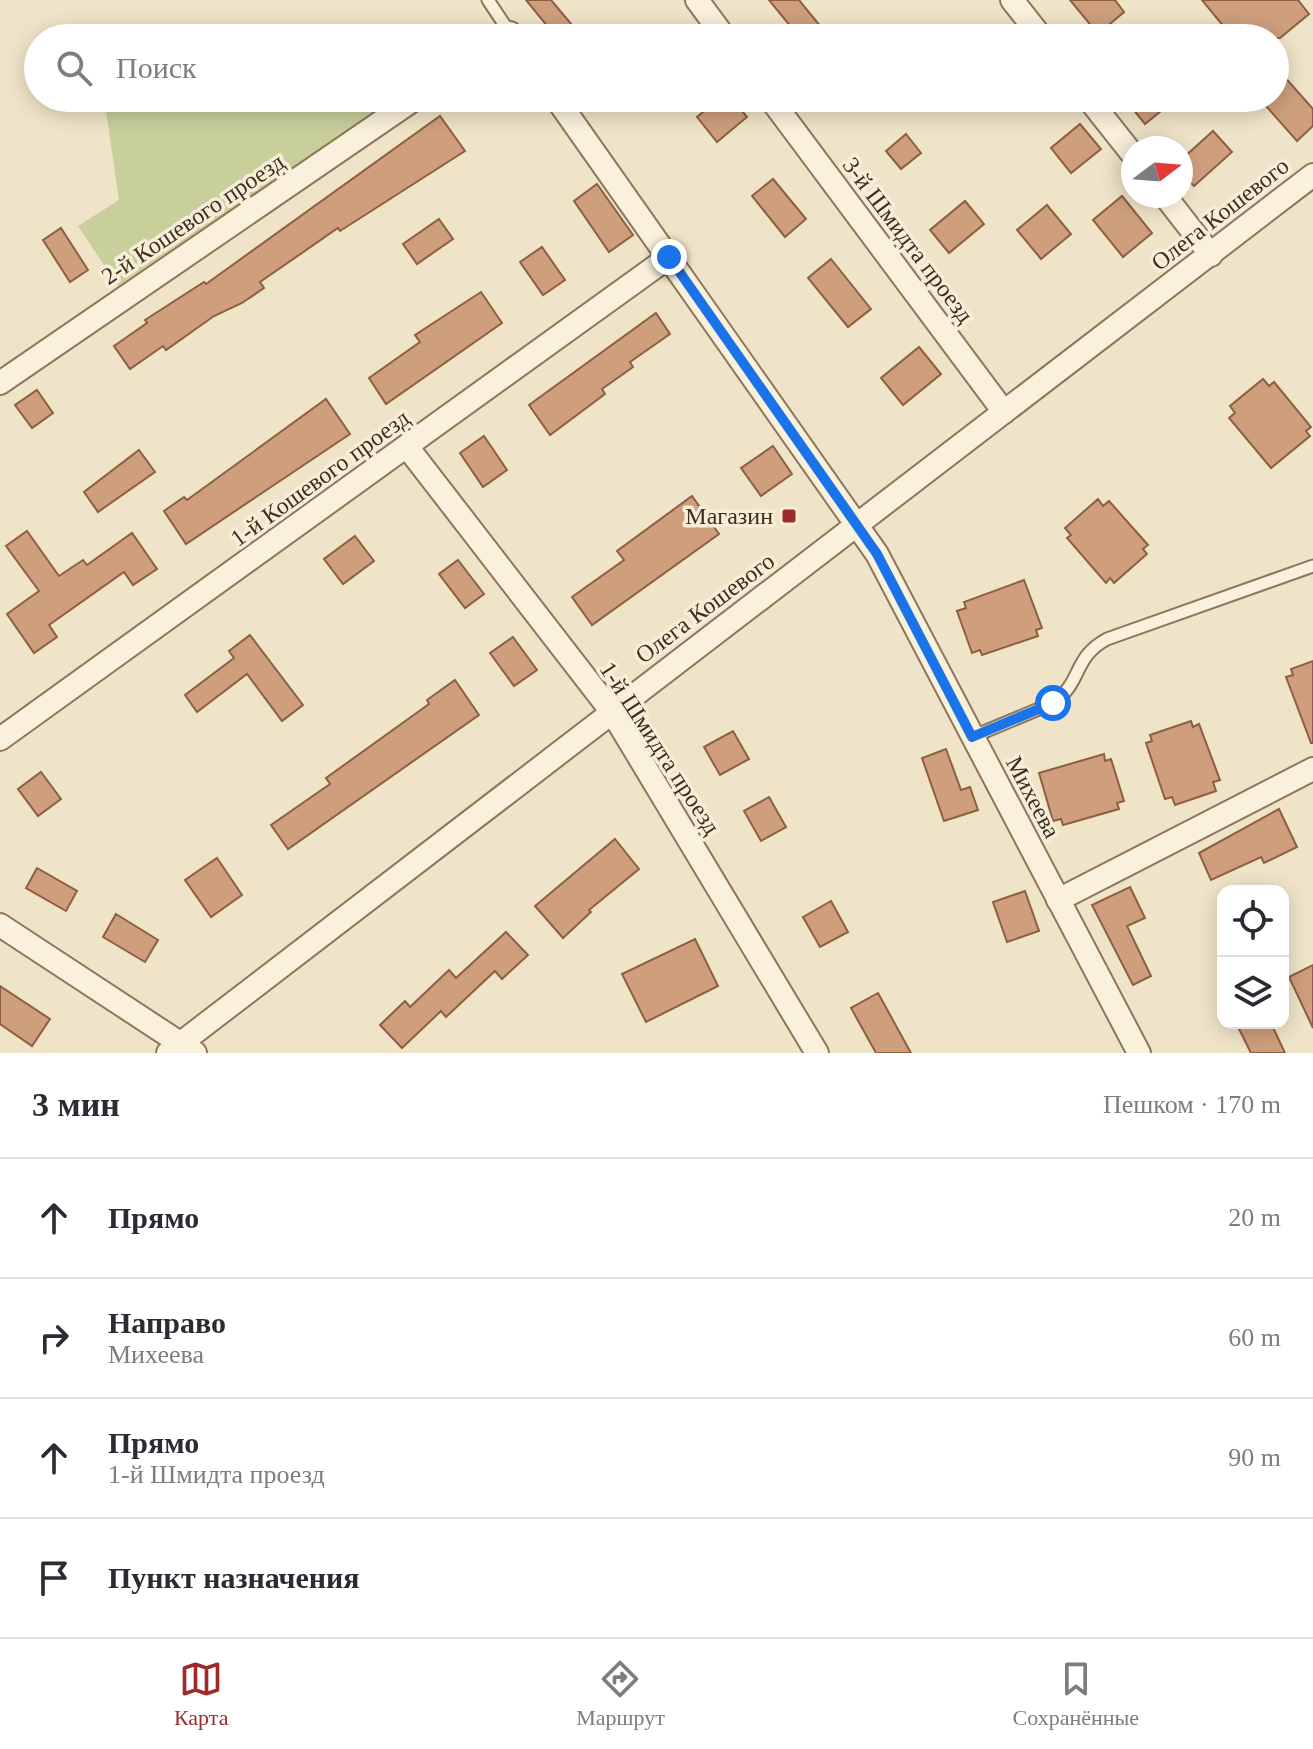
<!DOCTYPE html>
<html lang="ru">
<head>
<meta charset="utf-8">
<style>
  :root { --surface:#fff; --page:#f2f2f3; --text:#2b2b33; --muted:#7c7c81; --line:#e1e1e2; --accent:#9e2a2b }
  body { margin:0; font-family:Georgia,serif; background:var(--page); color:var(--text) }
  .controls { position:absolute; right:24px; bottom:24px; display:grid; overflow:hidden; border-radius:16px; box-shadow:0 4px 20px #0003 }
  .controls button { width:72px; height:72px; display:grid; place-items:center; padding:0; border:0; border-bottom:2px solid var(--line); background:var(--surface); color:var(--text); font:40px sans-serif }
  .compass { position:absolute; left:1121px; top:136px; width:72px; height:72px; border-radius:50%; background:var(--surface); box-shadow:0 4px 20px #0003; rotate:74deg }
  .stop { position:absolute; width:24px; height:24px; margin:-18px; border:6px solid #1a73e8; border-radius:50%; background:#fff }
  .stop.end { background:#1a73e8; border-color:#fff; box-shadow:0 2px 8px #0008 }
  .list { margin:0; padding:0; list-style:none }
  h2 { display:flex; justify-content:space-between; align-items:center; height:104px; margin:0; padding:0 32px; font-size:34px }
  h2 small { font-size:26px; font-weight:400; color:var(--muted) }
  .list li { display:grid; grid-template-columns:52px 1fr auto; gap:24px; align-items:center; box-sizing:border-box; height:120px; padding:0 32px; border-top:2px solid var(--line) }
  .list b { display:block; font-size:30px; white-space:nowrap }
  .list p { margin:0; font-size:26px; white-space:nowrap; color:var(--muted) }
  .list em { font-size:26px; font-style:normal; color:var(--muted) }
  .icon { flex:none; width:44px; height:44px; fill:none; stroke:currentColor; stroke-width:2; stroke-linecap:round; stroke-linejoin:round }
  .map { position:relative; flex:none; width:1313px; height:1053px; overflow:hidden }
  .search { position:absolute; background:var(--surface); box-shadow:0 4px 20px #0003; left:24px; right:24px; top:24px; height:88px; display:flex; align-items:center; gap:20px; box-sizing:border-box; padding:0 28px; border-radius:44px; color:var(--muted); font-size:30px }
  .sheet { height:584px; background:var(--surface) }
  nav { display:flex; justify-content:space-around; align-items:center; box-sizing:border-box; height:112px; border-top:2px solid var(--line); background:var(--surface); font-size:22px; color:var(--muted) }
  nav a { display:grid; justify-items:center; gap:4px }
  nav .on { color:var(--accent) }
  .map>svg:first-child { display:block }
  .green { fill:#c9cf9b }
  .building { fill:#cf9f7d; stroke:#8d5f41; stroke-width:2 }
  .lines { fill:none; stroke-linecap:round; stroke-linejoin:round }
  .service-casing { stroke:#8d765c; stroke-width:15 }
  .minor-casing { stroke:#8d765c; stroke-width:26 }
  .service { stroke:#faf1dc; stroke-width:11 }
  .minor { stroke:#faf1dc; stroke-width:22 }
  .route { stroke:#1a73e8; stroke-width:10 }
  .poi-dot { fill:#9e2a2b; stroke:#f7eed8; stroke-width:3 }
  .labels { text-anchor:middle; stroke-width:7; stroke-linejoin:round; paint-order:stroke }
  .street-label { font-size:24px; fill:#3d2e20; stroke:#f7eed8 }
  .poi-label { font-size:24px; fill:#3d2e20; stroke:#f7eed8; text-anchor:end }
</style>
</head>
<body>
<div class="map">
<svg width="1313" height="1053" viewBox="0 0 1313 1053">
  <rect width="100%" height="100%" fill="#f0e4c8"/>
  <polygon class="green" points="115,98 395,98 118,286 78,226 119,200 105,104"/>
  <g class="building">
    <polygon points="526,0 551,0 583,38 557,38"/>
    <polygon points="769,0 799,0 830,38 800,38"/>
    <polygon points="1070,0 1115,0 1124,12 1098,34"/>
    <polygon points="1202,0 1298,0 1309,14 1280,38 1233,38"/>
    <polygon points="1275,66 1313,109 1313,126 1297,141 1259,98 1275,98"/>
    <polygon points="720,98 731,98 747,117 717,142 697,117"/>
    <polygon points="1124,98 1177,98 1145,124"/>
    <polygon points="440,116 465,151 340,231 338,228 260,282 264,288 242,303 214,316 166,350 163,346 130,369 114,346 147,323 145,320 204,282 206,284"/>
    <polygon points="1080,124 1101,149 1071,173 1051,148"/>
    <polygon points="1213,131 1232,152 1194,186 1181,172 1181,160"/>
    <polygon points="906,134 921,153 901,169 886,151"/>
    <polygon points="773,179 806,219 785,237 752,196"/>
    <polygon points="597,184 633,235 609,252 574,201"/>
    <polygon points="1122,196 1152,233 1123,257 1093,220"/>
    <polygon points="965,201 984,224 949,253 930,230"/>
    <polygon points="1047,205 1071,234 1041,259 1017,230"/>
    <polygon points="439,219 453,239 417,264 403,244"/>
    <polygon points="61,228 88,270 70,282 43,240"/>
    <polygon points="542,247 565,280 543,295 520,262"/>
    <polygon points="831,259 871,309 848,327 808,278"/>
    <polygon points="481,292 502,323 386,404 369,378 420,342 415,335"/>
    <polygon points="656,313 670,334 630,362 633,367 602,389 605,394 550,435 529,405"/>
    <polygon points="919,347 941,374 903,405 881,378"/>
    <polygon points="1263,379 1269,386 1274,382 1311,427 1306,431 1310,436 1271,468 1229,418 1235,413 1230,406"/>
    <polygon points="37,390 53,413 32,428 15,405"/>
    <polygon points="326,399 350,434 186,544 164,511 184,497 187,500"/>
    <polygon points="484,436 507,470 483,487 460,453"/>
    <polygon points="773,446 792,474 761,496 741,468"/>
    <polygon points="139,450 155,472 98,512 84,492"/>
    <polygon points="692,496 719,534 592,625 572,597 624,560 617,551"/>
    <polygon points="1098,499 1103,506 1109,501 1148,545 1143,549 1147,554 1114,583 1110,578 1106,583 1067,538 1071,535 1065,528"/>
    <polygon points="27,531 59,576 83,560 87,565 132,533 157,569 133,585 124,572 49,625 57,637 34,653 7,614 39,591 6,546"/>
    <polygon points="355,536 374,561 343,584 324,559"/>
    <polygon points="458,560 484,594 465,608 439,574"/>
    <polygon points="1024,580 1042,628 1036,630 1038,636 982,655 980,650 972,653 957,611 966,608 964,602"/>
    <polygon points="250,635 303,705 282,721 247,674 197,712 185,695 234,658 229,651"/>
    <polygon points="513,637 537,670 514,686 490,653"/>
    <polygon points="1313,661 1313,743 1311,743 1286,677 1293,675 1291,669"/>
    <polygon points="455,680 479,715 288,849 271,825 330,784 326,778 429,704 427,700"/>
    <polygon points="1191,721 1193,727 1199,724 1220,780 1213,782 1216,791 1175,805 1172,797 1165,799 1146,743 1152,741 1150,735"/>
    <polygon points="733,731 749,759 720,775 704,747"/>
    <polygon points="946,749 961,790 970,787 978,810 944,821 922,758"/>
    <polygon points="1104,754 1105,761 1111,759 1124,801 1117,803 1119,809 1063,825 1061,819 1053,821 1039,773"/>
    <polygon points="41,772 61,799 38,816 18,789"/>
    <polygon points="769,797 786,827 761,841 744,811"/>
    <polygon points="1279,809 1297,847 1264,863 1261,857 1211,880 1199,853"/>
    <polygon points="615,839 639,869 589,910 591,912 563,938 535,906"/>
    <polygon points="217,858 242,895 211,917 185,880"/>
    <polygon points="37,868 77,891 66,911 26,888"/>
    <polygon points="1130,887 1145,918 1127,926 1151,976 1133,985 1092,905"/>
    <polygon points="1025,891 1039,931 1007,942 993,902"/>
    <polygon points="831,901 848,932 820,947 803,917"/>
    <polygon points="116,914 158,940 145,962 103,937"/>
    <polygon points="506,932 528,955 502,979 495,971 446,1017 441,1011 402,1048 380,1025 405,1001 410,1007 449,970 456,978"/>
    <polygon points="695,939 718,986 646,1022 622,974"/>
    <polygon points="1313,965 1313,1028 1289,977"/>
    <polygon points="0,986 50,1019 32,1046 0,1024"/>
    <polygon points="878,993 911,1053 876,1053 851,1008"/>
    <polygon points="1236,1023 1271,1023 1285,1053 1251,1053"/>
  </g>
  <g class="lines">
    <defs>
      <g id="service">
        <polyline points="488,0 510,33"/>
        <path d="M972,737L1053,703C1083,682 1072,658 1107,639L1313,566"/>
      </g>
      <g id="minor">
        <polyline points="697,0 725,38"/>
        <polyline points="1012,0 1042,38"/>
        <polyline points="503,38 510,33 513,38"/>
        <polyline points="556,98 877,554 1139,1053"/>
        <polyline points="770,98 1004,412"/>
        <polyline points="1088,98 1133,155"/>
        <polyline points="1165,196 1211,255"/>
        <polyline points="0,383 416,98"/>
        <polyline points="408,448 612,712 817,1053"/>
        <polyline points="0,739 669,257"/>
        <polyline points="1058,900 1313,769"/>
        <polyline points="0,925 195,1053"/>
        <polyline points="168,1053 1313,175"/>
      </g>
    </defs>
    <use href="#service" class="service-casing"/>
    <use href="#minor" class="minor-casing"/>
    <use href="#service" class="service"/>
    <use href="#minor" class="minor"/>
  </g>
  <g class="lines">
    <polyline class="route" points="669,257 877,554 972,737 1053,703"/>
  </g>
  <rect class="poi-dot" x="781" y="508" width="16" height="16" rx="4"/>
  <g class="labels">
    <g class="street-label">
      <text transform="translate(1220 214) rotate(-38)" y="8">Олега Кошевого</text>
      <text transform="translate(193 219) rotate(-34)" y="8">2-й Кошевого проезд</text>
      <text transform="translate(908 240) rotate(53)" y="8">3-й Шмидта проезд</text>
      <text transform="translate(320 478) rotate(-36)" y="8">1-й Кошевого проезд</text>
      <text transform="translate(705 608) rotate(-37)" y="8">Олега Кошевого</text>
      <text transform="translate(660 748) rotate(57)" y="8">1-й Шмидта проезд</text>
      <text transform="translate(1033 797) rotate(62)" y="8">Михеева</text>
    </g>
    <g class="poi-label">
      <text x="773" y="524">Магазин</text>
    </g>
  </g>
</svg>
<div class="controls">
<button><svg class="icon" aria-label="locate" viewBox="0 0 24 24"><circle cx="12" cy="12" r="6"/><path d="M12 2v4M12 18v4M2 12h4M18 12h4"/></svg></button>
<button><svg class="icon" aria-label="layers" viewBox="0 0 24 24"><path d="M12 4l9 5-9 5-9-5zM3 14l9 5 9-5"/></svg></button>
</div>
<svg class="compass" viewBox="-18 -18 36 36"><path d="M0-13l5 13h-10z" fill="#e53935"/><path d="M0 13l5-13h-10z" fill="#7c7c81"/></svg>
<div class="stop" style="left:1053px;top:703px"></div>
<div class="stop end" style="left:669px;top:257px"></div>
<div class="search"><svg class="icon" aria-label="search" viewBox="0 0 24 24"><circle cx="10" cy="10" r="6"/><path d="M15 15l6 6"/></svg>Поиск</div>
</div>
<section class="sheet">
<h2>3 мин<small>Пешком · 170 m</small></h2>
<ul class="list">
<li><svg class="icon" aria-label="ahead" viewBox="0 0 24 24"><path d="M12 20V5M6 11l6-6 6 6"/></svg><div><b>Прямо</b></div><em>20 m</em></li>
<li><svg class="icon" aria-label="right" viewBox="0 0 24 24"><path d="M7 20v-9h11M14 6l5 5-5 5"/></svg><div><b>Направо</b><p>Михеева</p></div><em>60 m</em></li>
<li><svg class="icon" aria-label="ahead" viewBox="0 0 24 24"><path d="M12 20V5M6 11l6-6 6 6"/></svg><div><b>Прямо</b><p>1-й Шмидта проезд</p></div><em>90 m</em></li>
<li><svg class="icon" aria-label="arrive" viewBox="0 0 24 24"><path d="M6 21V4h12l-3 4 3 4H6"/></svg><div><b>Пункт назначения</b></div></li>
</ul>
</section>
<nav>
<a class="on"><svg class="icon" aria-label="map" viewBox="0 0 24 24"><path d="M3 6l6-2 6 2 6-2v14l-6 2-6-2-6 2zM9 4v14M15 6v14"/></svg>Карта</a>
<a><svg class="icon" aria-label="directions" viewBox="0 0 24 24"><path d="M12 3l9 9-9 9-9-9zM9 14v-3h6M13 9l2 2-2 2"/></svg>Маршрут</a>
<a><svg class="icon" aria-label="saved" viewBox="0 0 24 24"><path d="M7 4h10v16l-5-4-5 4z"/></svg>Сохранённые</a>
</nav>
</body>
</html>
